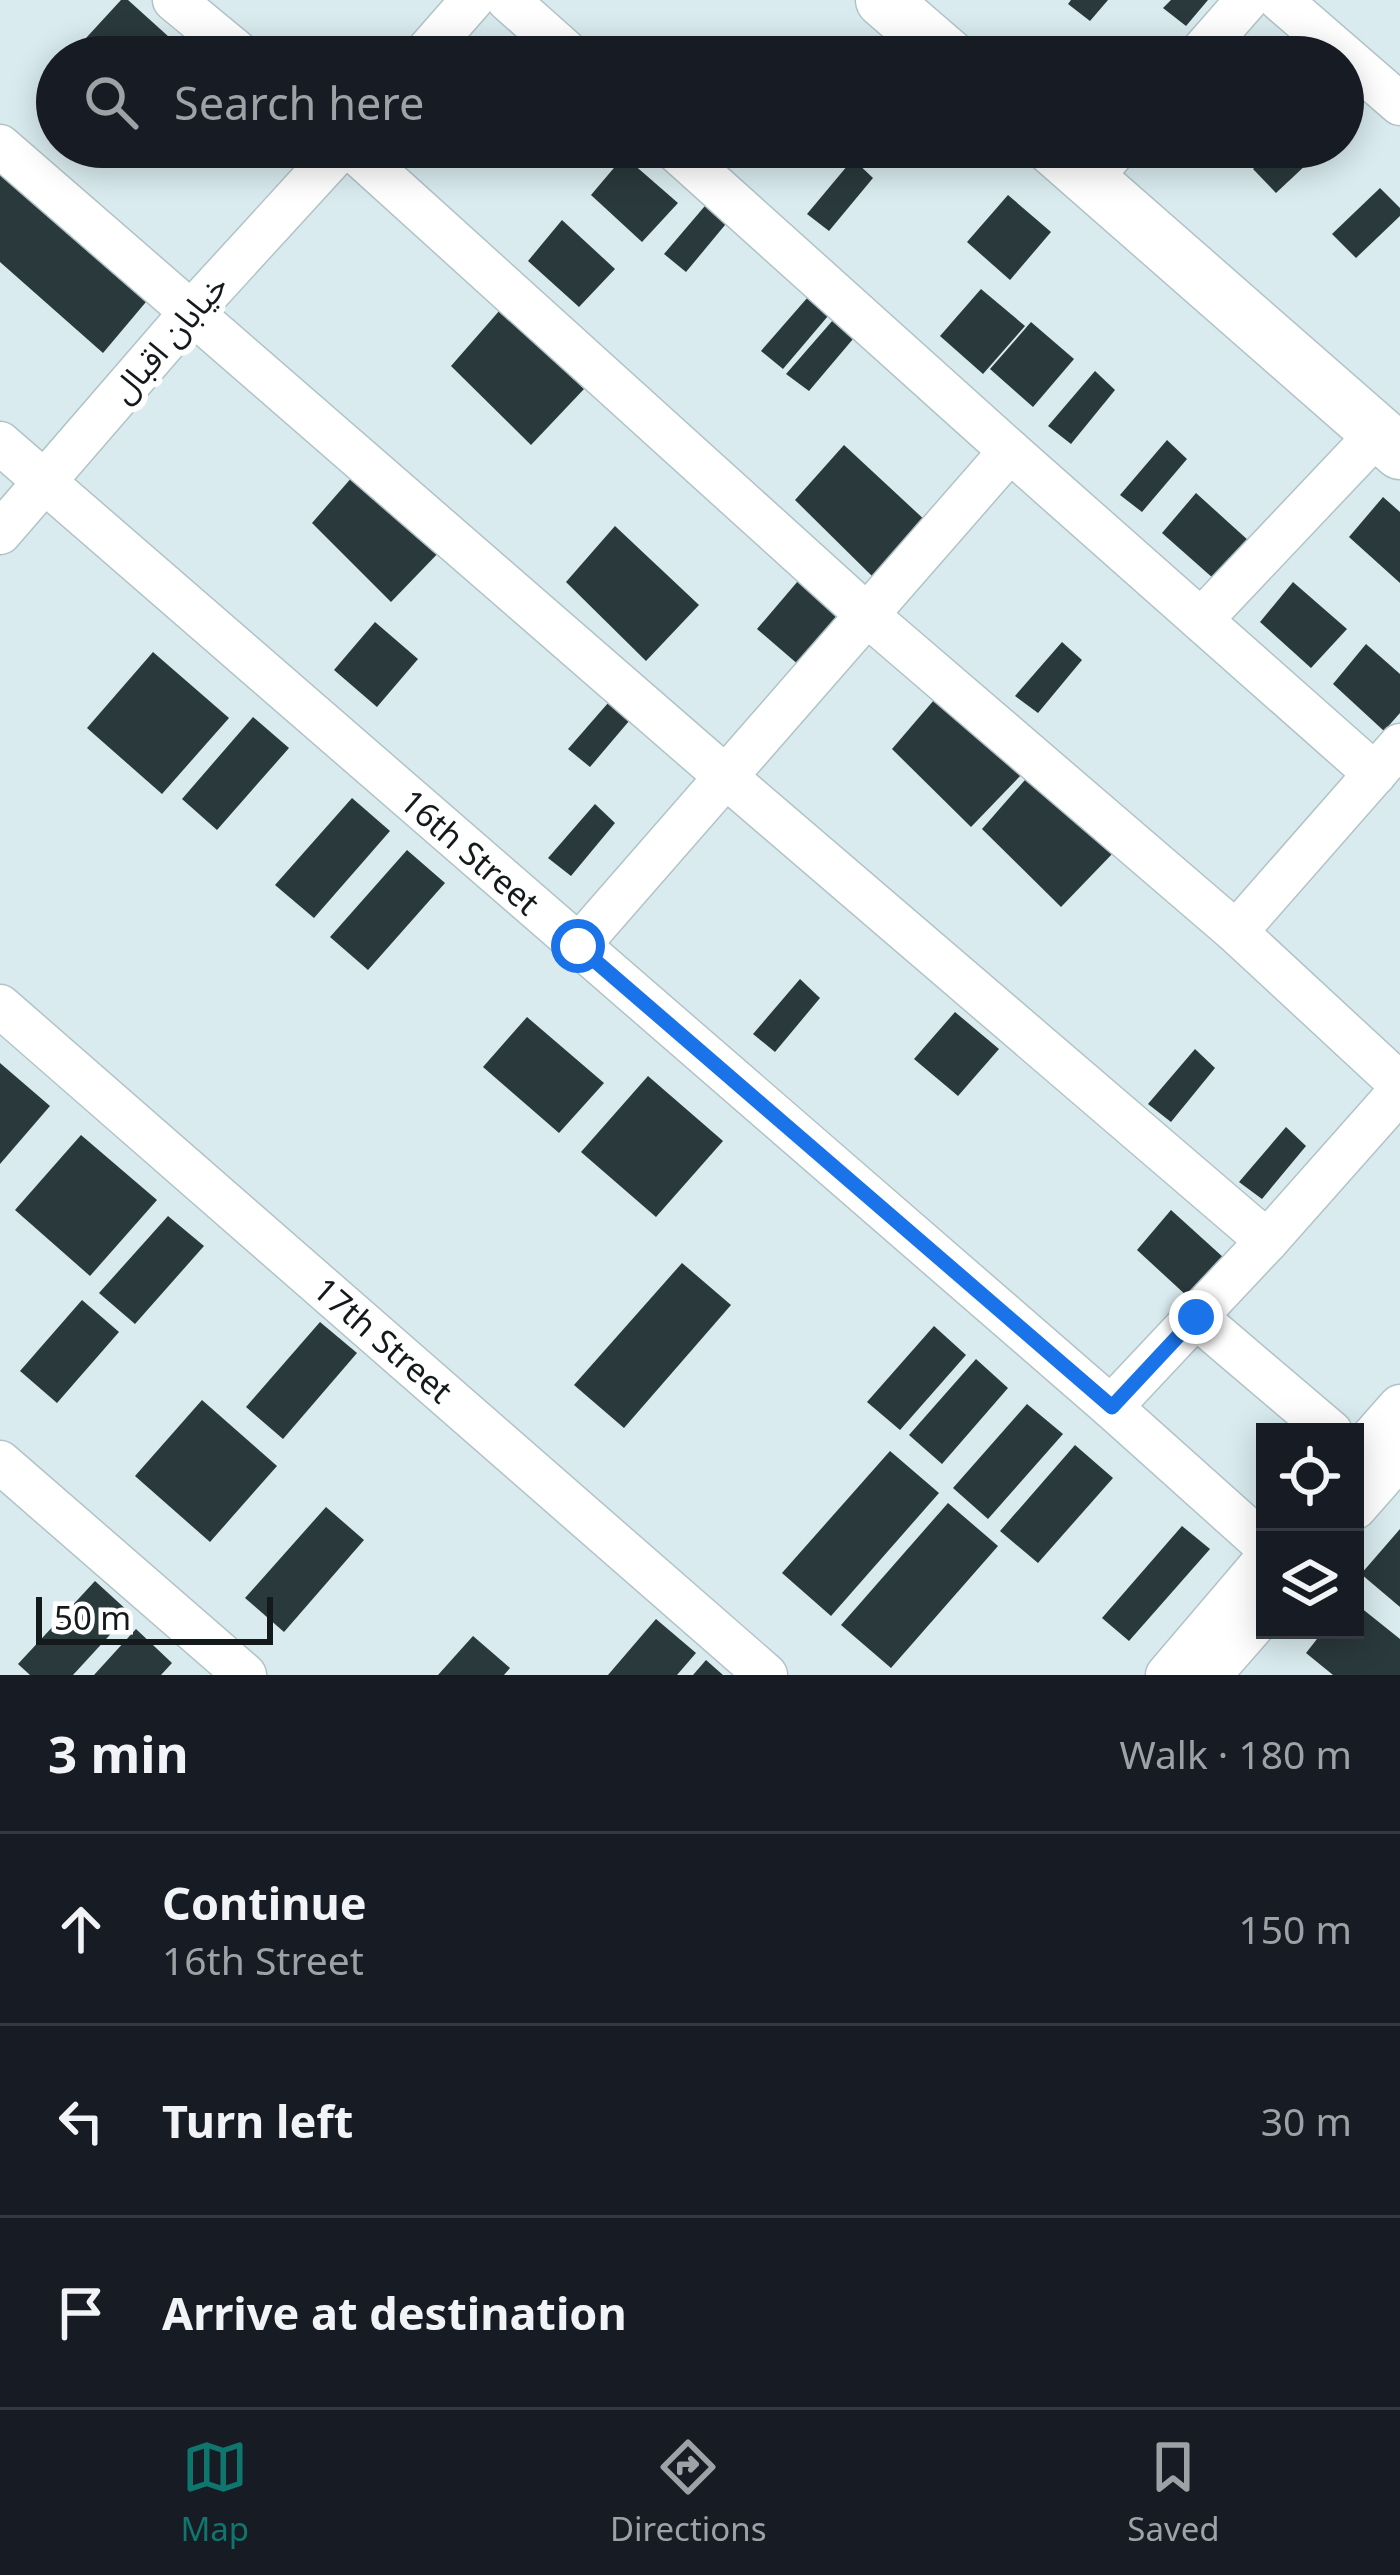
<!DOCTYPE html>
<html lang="en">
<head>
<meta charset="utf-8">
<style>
  :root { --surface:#171b24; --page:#242831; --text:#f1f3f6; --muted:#9ea1a6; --line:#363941; --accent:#0f766e }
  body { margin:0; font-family:"Noto Sans","Noto Sans Arabic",sans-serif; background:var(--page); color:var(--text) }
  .controls { position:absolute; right:36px; bottom:36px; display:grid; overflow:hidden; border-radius:0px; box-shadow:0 6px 30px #0003 }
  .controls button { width:108px; height:108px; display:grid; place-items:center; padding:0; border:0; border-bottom:3px solid var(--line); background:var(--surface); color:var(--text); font:60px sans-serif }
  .scale { position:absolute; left:36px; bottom:30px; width:237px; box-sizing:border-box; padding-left:12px; border:6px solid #141a1c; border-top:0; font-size:33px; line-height:42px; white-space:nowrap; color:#141a1c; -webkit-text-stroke:9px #fff; paint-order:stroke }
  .stop { position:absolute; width:36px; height:36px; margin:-27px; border:9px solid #1a73e8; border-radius:50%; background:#fff }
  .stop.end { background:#1a73e8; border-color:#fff; box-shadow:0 3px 12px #0008 }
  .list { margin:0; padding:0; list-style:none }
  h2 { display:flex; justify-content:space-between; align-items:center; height:156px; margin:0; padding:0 48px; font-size:51px }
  h2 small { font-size:39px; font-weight:400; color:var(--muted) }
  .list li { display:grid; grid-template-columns:78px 1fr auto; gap:36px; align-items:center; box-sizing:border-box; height:192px; padding:0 48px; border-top:3px solid var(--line) }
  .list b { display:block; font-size:45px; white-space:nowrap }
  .list p { margin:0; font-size:39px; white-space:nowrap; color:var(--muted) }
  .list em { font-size:39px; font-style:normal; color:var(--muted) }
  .icon { flex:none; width:66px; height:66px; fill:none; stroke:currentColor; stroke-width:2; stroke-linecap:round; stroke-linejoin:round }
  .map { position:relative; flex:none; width:1400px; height:1675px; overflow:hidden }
  .search { position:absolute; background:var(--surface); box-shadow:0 6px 30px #0003; left:36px; right:36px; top:36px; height:132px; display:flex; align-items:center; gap:30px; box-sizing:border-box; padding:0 42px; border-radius:66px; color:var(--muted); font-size:45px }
  .sheet { height:732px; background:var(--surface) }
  nav { display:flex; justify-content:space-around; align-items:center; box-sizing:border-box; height:168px; border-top:3px solid var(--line); background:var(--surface); font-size:33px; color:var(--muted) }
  nav a { display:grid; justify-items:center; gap:6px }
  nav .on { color:var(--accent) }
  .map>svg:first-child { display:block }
  .building { fill:#2a393c }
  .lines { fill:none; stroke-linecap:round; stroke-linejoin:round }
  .minor-casing { stroke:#b1c3c7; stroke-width:45 }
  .major-casing { stroke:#b1c3c7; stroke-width:57 }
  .minor { stroke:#fff; stroke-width:42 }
  .major { stroke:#fff; stroke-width:54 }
  .route { stroke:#1a73e8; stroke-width:15 }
  .labels { text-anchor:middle; stroke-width:12; stroke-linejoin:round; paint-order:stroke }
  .street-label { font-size:33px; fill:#141a1c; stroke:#fff }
</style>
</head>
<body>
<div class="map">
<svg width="1400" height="1675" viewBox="0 0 1400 1675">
  <rect width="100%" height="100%" fill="#d9ebef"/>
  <g class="building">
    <polygon points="121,0 128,0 169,37 151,57 82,57 75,50"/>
    <polygon points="1071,0 1108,0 1090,21 1068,4"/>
    <polygon points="1171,0 1208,0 1186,26 1163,8"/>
    <polygon points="1343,69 1369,90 1343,116"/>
    <polygon points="1276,147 1325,147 1276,193 1253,169"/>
    <polygon points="624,156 678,203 642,242 591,195"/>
    <polygon points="853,159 873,178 829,231 807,214"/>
    <polygon points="0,163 151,296 103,353 0,262"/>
    <polygon points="1380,188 1400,208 1400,216 1356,258 1332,234"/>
    <polygon points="1008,195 1051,232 1010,280 967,242"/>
    <polygon points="710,200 730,219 686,272 664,254"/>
    <polygon points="562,220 615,269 579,307 528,261"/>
    <polygon points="981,289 1025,326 983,374 940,336"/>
    <polygon points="808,297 828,316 783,369 761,351"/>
    <polygon points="500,310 584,389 531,445 451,366"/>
    <polygon points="833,320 853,339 809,391 786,374"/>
    <polygon points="1031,322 1074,359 1033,407 990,369"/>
    <polygon points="1095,371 1115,390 1071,444 1048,426"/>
    <polygon points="1167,440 1187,459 1142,512 1120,495"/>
    <polygon points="844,445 928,523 875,579 795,500"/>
    <polygon points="360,468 445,546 391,602 312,523"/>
    <polygon points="1196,493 1249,541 1214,579 1162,533"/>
    <polygon points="1383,497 1400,512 1400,583 1349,537"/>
    <polygon points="615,526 699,605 646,661 566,582"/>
    <polygon points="798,581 842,619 800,666 757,629"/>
    <polygon points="1293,582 1347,629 1311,668 1260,622"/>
    <polygon points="375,622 418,659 377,707 334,670"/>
    <polygon points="1062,642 1082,660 1038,713 1015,696"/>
    <polygon points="1366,644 1400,674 1400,713 1384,731 1333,684"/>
    <polygon points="153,652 229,718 162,794 87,728"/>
    <polygon points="940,693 1024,772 971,827 892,749"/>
    <polygon points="615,695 635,714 590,767 568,749"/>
    <polygon points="253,717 289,748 217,830 182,799"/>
    <polygon points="1031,773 1115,851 1061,907 982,829"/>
    <polygon points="352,798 390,831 314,918 275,885"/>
    <polygon points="595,804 615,823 571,876 548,858"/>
    <polygon points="407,850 445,883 368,970 330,937"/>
    <polygon points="800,979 820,998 775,1052 753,1034"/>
    <polygon points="955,1012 999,1049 958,1096 914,1059"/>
    <polygon points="527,1017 604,1083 559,1133 483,1067"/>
    <polygon points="1195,1049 1215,1068 1171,1122 1148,1104"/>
    <polygon points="0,1063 50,1106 0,1164"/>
    <polygon points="648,1076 723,1141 656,1217 581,1152"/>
    <polygon points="1286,1127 1306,1146 1262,1199 1239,1182"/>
    <polygon points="81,1135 157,1200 90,1276 15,1210"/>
    <polygon points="1171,1210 1224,1258 1188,1297 1137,1250"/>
    <polygon points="168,1216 204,1246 135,1324 99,1293"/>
    <polygon points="682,1263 731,1305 624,1428 574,1385"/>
    <polygon points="82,1300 119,1332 57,1403 20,1371"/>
    <polygon points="320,1322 357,1353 283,1439 246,1407"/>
    <polygon points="934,1326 966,1355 900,1430 867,1402"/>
    <polygon points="976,1359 1008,1388 942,1464 909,1435"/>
    <polygon points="202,1400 277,1466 210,1542 135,1476"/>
    <polygon points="1027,1404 1063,1434 988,1519 953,1488"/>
    <polygon points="1075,1445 1113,1478 1038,1563 1000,1531"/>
    <polygon points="890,1451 939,1493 831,1616 782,1573"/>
    <polygon points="948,1503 998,1546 891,1668 841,1625"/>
    <polygon points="326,1507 364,1540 284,1632 245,1598"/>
    <polygon points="1182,1526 1210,1549 1129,1641 1102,1618"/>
    <polygon points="1400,1529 1400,1607 1361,1574"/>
    <polygon points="95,1581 130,1613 73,1675 30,1675 18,1664"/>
    <polygon points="1355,1603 1400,1639 1400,1675 1333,1675 1306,1653 1324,1630 1355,1630"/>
    <polygon points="656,1619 696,1653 677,1675 608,1675"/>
    <polygon points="136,1629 172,1663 161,1675 94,1675"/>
    <polygon points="473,1636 510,1668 504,1675 438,1675"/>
    <polygon points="706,1660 723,1675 693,1675"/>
  </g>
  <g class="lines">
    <defs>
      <g id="minor">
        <polyline points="174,0 243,57"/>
        <polyline points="508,0 572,57"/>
        <polyline points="1280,0 1400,104"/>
        <polyline points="422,57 472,0"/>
        <polyline points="1197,57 1247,0"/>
        <polyline points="0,146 726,777 1267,1241"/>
        <polyline points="350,147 867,615 1236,932 1400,1084"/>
        <polyline points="672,147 1010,451 1375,774"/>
        <polyline points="1089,180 1118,147"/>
        <polyline points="0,443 1111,1407 1265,1545"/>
        <polyline points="0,533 192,311 342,147"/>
        <polyline points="1201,620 1378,433"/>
        <polyline points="1236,932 1400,745"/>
        <polyline points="578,946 1010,451"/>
        <polyline points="0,1006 766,1675"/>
        <polyline points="1196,1317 1331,1432"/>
        <polyline points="1111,1407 1267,1241 1400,1091"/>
        <polyline points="1355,1457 1400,1406"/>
        <polyline points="0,1462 245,1675"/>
        <polyline points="1355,1508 1400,1457"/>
        <polyline points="1167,1675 1265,1560"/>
        <polyline points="1210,1675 1265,1612"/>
      </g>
      <g id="major">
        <polyline points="883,0 949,57"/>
        <polyline points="1052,147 1400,452"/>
      </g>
    </defs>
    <use href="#minor" class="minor-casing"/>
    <use href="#major" class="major-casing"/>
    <use href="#minor" class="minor"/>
    <use href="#major" class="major"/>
  </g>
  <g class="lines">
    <polyline class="route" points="578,946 1112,1407 1196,1317"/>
  </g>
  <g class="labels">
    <g class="street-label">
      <text transform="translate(169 338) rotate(-49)" y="12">خیابان اقبال</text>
      <text transform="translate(470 852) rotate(41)" y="12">16th Street</text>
      <text transform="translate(383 1340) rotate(41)" y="12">17th Street</text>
    </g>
  </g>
</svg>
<div class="controls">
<button><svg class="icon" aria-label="locate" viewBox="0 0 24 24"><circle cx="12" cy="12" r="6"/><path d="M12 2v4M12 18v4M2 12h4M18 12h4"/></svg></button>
<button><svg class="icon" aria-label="layers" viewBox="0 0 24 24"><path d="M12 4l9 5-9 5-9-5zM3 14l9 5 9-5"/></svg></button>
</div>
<div class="scale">50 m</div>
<div class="stop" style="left:578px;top:946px"></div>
<div class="stop end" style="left:1196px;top:1317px"></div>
<div class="search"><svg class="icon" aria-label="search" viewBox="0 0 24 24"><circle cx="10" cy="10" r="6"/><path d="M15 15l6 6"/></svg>Search here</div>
</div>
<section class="sheet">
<h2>3 min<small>Walk · 180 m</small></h2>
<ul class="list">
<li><svg class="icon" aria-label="ahead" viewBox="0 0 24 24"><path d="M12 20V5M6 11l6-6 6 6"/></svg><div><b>Continue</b><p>16th Street</p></div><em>150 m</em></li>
<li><svg class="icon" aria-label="left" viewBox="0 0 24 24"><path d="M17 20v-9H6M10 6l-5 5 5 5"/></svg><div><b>Turn left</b></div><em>30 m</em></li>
<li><svg class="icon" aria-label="arrive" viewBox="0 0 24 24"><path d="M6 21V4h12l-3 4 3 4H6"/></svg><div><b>Arrive at destination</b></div></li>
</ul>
</section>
<nav>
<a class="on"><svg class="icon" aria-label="map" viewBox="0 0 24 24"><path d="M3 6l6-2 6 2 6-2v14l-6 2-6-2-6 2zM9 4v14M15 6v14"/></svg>Map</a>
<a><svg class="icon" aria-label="directions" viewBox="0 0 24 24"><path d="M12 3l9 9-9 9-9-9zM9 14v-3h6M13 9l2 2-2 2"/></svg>Directions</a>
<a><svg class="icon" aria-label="saved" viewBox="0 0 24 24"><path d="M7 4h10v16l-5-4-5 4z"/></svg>Saved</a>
</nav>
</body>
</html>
